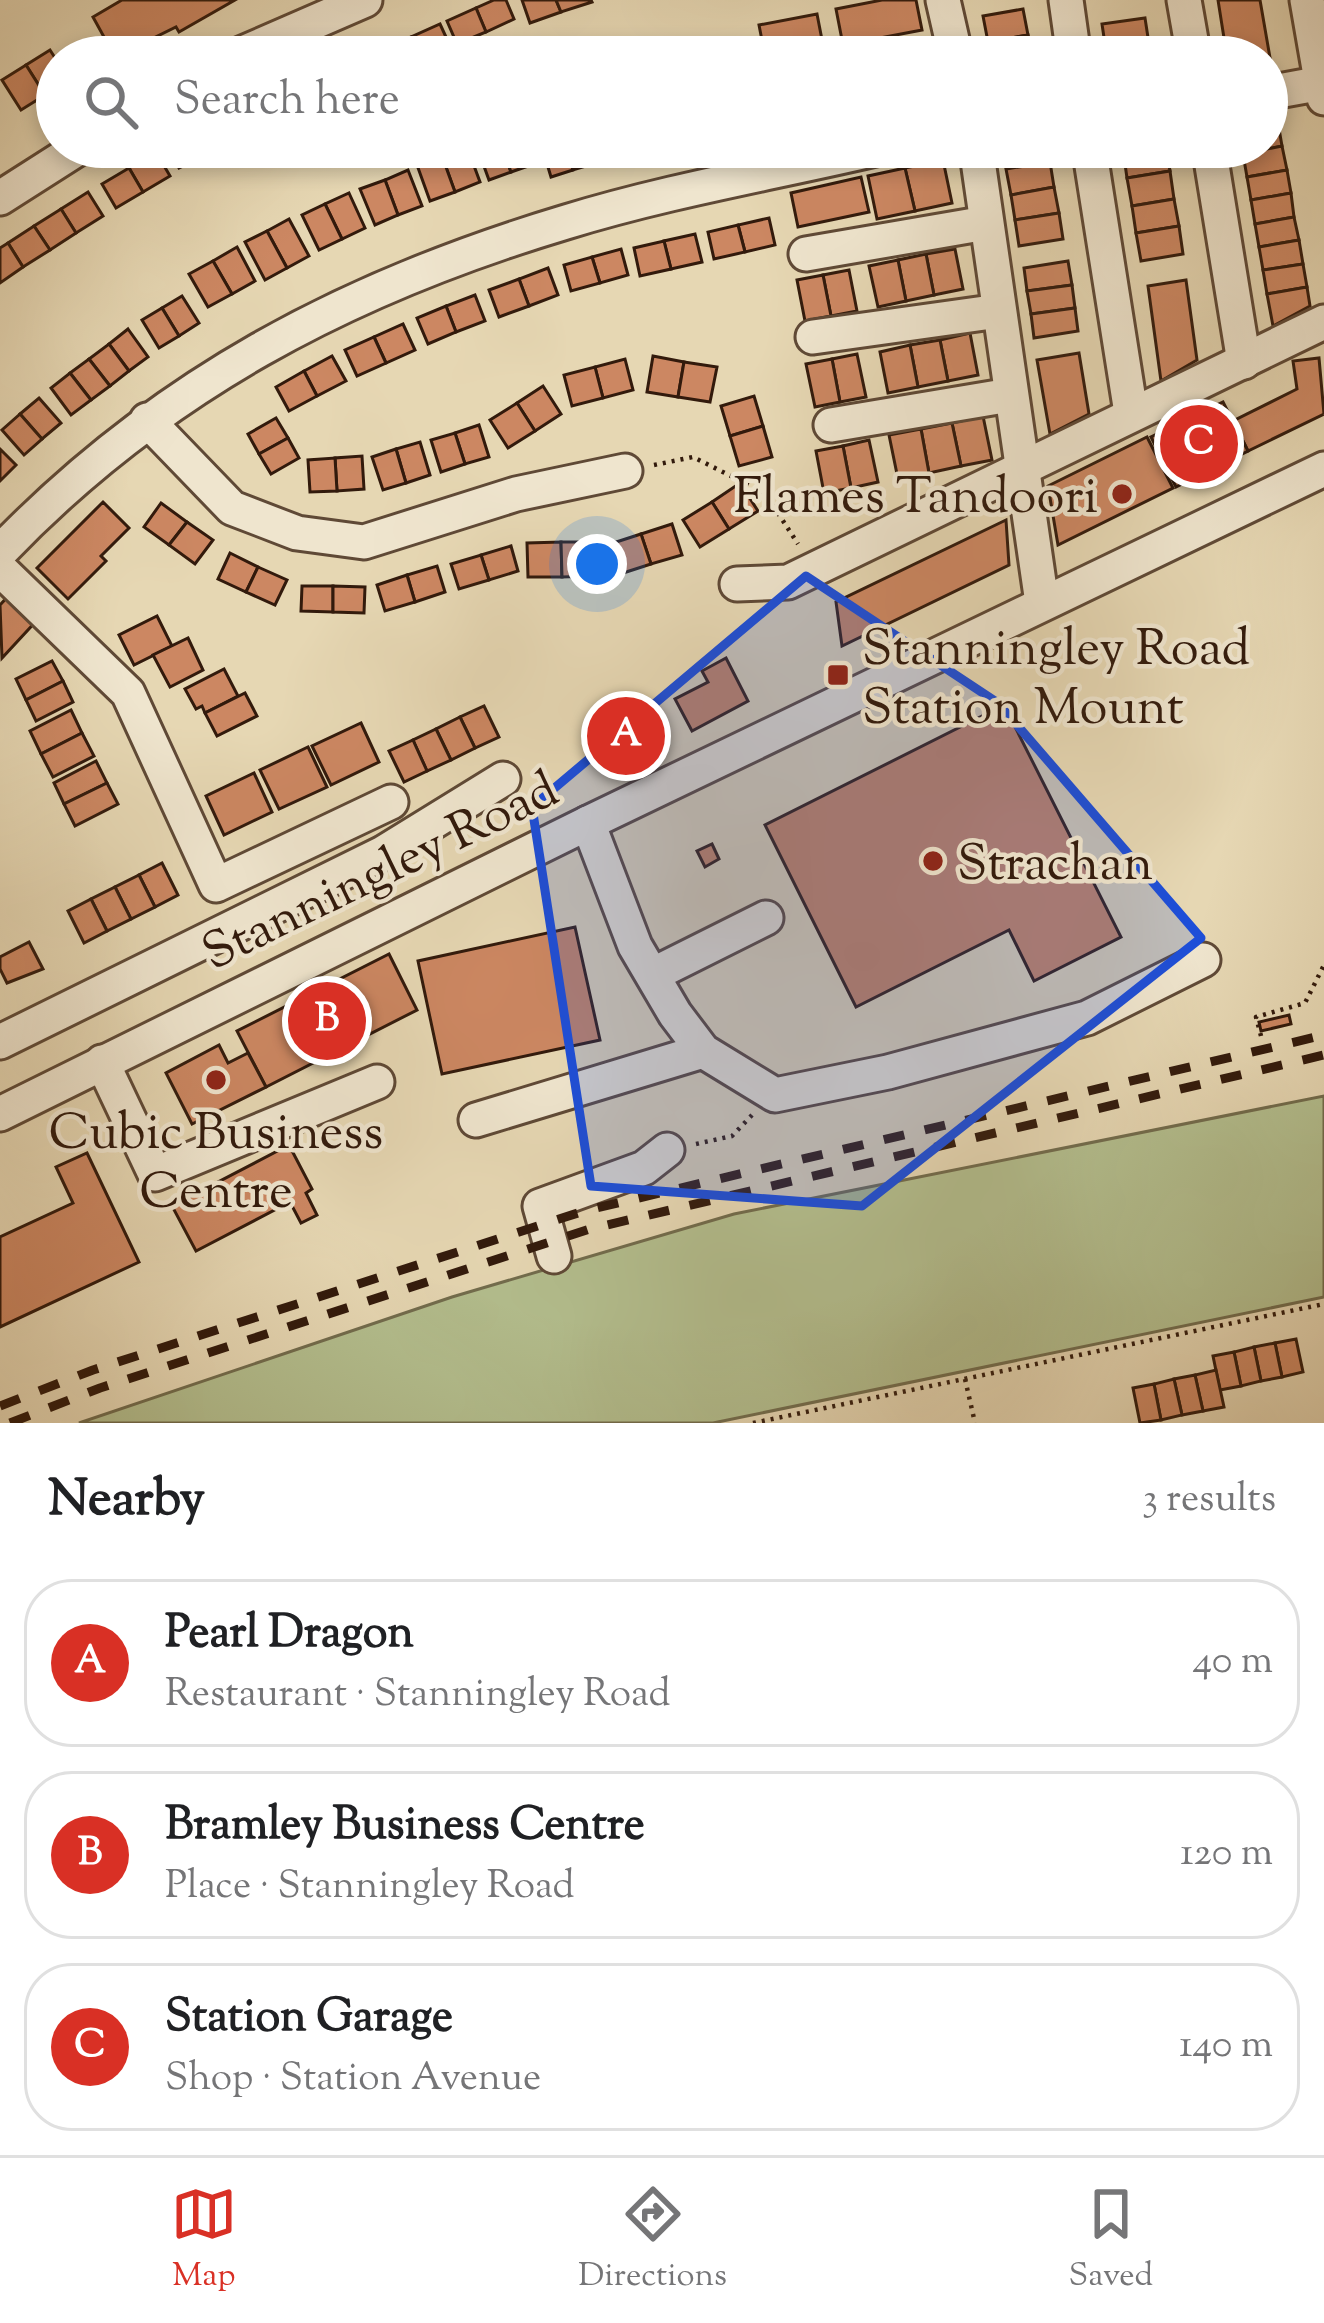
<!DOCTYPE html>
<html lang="en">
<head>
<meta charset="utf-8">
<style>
  :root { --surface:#fff; --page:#f6f6f6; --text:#202124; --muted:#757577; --line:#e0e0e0; --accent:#d93025 }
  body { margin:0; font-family:"Sorts Mill Goudy",serif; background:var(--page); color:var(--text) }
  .you { position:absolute; left:597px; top:564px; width:42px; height:42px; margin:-30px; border:9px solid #fff; border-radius:50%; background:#1a73e8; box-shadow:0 0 0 18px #1a73e833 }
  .badge { display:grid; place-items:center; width:78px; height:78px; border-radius:50%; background:var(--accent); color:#fff; font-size:39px; font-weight:700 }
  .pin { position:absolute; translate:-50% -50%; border:6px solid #fff; box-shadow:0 3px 12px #0006 }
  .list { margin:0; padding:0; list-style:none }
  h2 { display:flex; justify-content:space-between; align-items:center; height:156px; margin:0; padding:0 48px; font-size:51px }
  h2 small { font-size:39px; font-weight:400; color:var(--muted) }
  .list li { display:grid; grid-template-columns:78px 1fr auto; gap:36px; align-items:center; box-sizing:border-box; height:168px; margin:0 24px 24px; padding:0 24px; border:3px solid var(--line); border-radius:48px }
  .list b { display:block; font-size:45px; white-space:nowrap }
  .list p { margin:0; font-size:39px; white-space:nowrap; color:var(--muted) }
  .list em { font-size:39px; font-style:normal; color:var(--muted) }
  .icon { flex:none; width:66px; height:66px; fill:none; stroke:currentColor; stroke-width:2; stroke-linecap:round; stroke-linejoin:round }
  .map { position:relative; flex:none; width:1324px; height:1423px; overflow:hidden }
  .search { position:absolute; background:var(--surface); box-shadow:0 6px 18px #0003; left:36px; right:36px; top:36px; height:132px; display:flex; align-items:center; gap:30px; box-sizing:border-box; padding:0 42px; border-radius:66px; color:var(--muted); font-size:45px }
  .sheet { height:732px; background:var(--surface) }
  nav { display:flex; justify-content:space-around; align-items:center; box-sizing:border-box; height:168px; border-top:3px solid var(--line); background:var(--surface); font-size:33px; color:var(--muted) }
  nav a { display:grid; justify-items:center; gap:6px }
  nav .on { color:var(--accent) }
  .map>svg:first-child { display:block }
  .green { fill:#b3be8e; stroke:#726c4d; stroke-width:3 }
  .building { fill:#cc8762; stroke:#321a0c; stroke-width:3 }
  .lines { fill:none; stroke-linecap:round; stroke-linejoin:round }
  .minor-casing { stroke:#5f4936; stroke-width:39 }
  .path { stroke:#321a0c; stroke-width:4.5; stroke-dasharray:3 6; stroke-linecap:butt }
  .minor { stroke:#efe5ce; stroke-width:33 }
  .rail { stroke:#321a0c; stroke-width:9; stroke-dasharray:21 21; stroke-linecap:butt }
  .marked { fill:#1d4ed8; fill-opacity:0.2; stroke:#1d4ed8; stroke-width:9; stroke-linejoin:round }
  .poi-dot { fill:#8f2418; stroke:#efe5ce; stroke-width:4.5 }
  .labels { text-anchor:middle; stroke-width:9; stroke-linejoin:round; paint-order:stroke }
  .poi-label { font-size:51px; fill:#321a0c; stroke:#efe5ce; text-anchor:start }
  .street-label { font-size:51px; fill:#321a0c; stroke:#efe5ce }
</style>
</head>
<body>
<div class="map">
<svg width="1324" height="1423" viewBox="0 0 1324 1423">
  <rect width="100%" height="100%" fill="#e6d7b3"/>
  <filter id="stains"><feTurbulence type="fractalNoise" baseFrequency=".00167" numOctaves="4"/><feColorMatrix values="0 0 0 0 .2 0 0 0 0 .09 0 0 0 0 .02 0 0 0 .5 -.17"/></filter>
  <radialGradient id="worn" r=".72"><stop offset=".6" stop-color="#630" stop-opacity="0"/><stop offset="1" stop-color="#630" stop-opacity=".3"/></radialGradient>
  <polygon class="green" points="1324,1096 1324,1297 713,1423 79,1423 452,1297 734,1214"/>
  <g class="building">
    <polygon points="122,0 235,0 179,32 176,27 115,57 93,17"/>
    <polygon points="494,0 506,0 514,19 486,32 476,8"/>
    <polygon points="522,0 556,0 561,12 530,23"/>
    <polygon points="556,0 591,0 592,2 561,12"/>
    <polygon points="882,0 916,0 922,30 843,45 836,9"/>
    <polygon points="1218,0 1260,0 1273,75 1267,76 1267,57 1227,57"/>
    <polygon points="476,8 486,32 457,44 447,21"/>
    <polygon points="1023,9 1028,35 988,42 983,16"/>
    <polygon points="817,14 823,45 765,56 759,25"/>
    <polygon points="1145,18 1149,44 1106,51 1102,24"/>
    <polygon points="440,24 452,50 437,57 420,57 411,37"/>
    <polygon points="1028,35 1031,57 990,57 988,42"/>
    <polygon points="411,37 420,57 384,57 381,50"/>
    <polygon points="1149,44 1151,57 1107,57 1106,51"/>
    <polygon points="50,50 57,61 57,87 45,95 26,65"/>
    <polygon points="26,65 45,95 21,110 2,80"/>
    <polygon points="1278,123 1282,146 1243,154 1242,147 1267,147 1267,125"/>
    <polygon points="1282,146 1287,170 1247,177 1243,154"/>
    <polygon points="168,147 203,147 207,154 179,168"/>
    <polygon points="467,147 480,182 455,192 442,156"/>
    <polygon points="477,147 502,147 511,172 489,180"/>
    <polygon points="502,147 528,147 534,164 511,172"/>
    <polygon points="542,147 566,147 573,170 551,177"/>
    <polygon points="566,147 590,147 596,163 573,170"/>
    <polygon points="605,147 630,147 632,156 608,161"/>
    <polygon points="1143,147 1166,147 1170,171 1127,178 1123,150"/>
    <polygon points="156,152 170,176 143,192 129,168"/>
    <polygon points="442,156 455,192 430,201 417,165"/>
    <polygon points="943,160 952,203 915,211 905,168"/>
    <polygon points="1050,162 1054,187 1011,195 1006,169"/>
    <polygon points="129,168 143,192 116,208 102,184"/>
    <polygon points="905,168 915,211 877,219 868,176"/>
    <polygon points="408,170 422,206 398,215 385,180"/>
    <polygon points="1287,170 1291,193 1251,200 1247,177"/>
    <polygon points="1170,171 1174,199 1132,206 1127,178"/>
    <polygon points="861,177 869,212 798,227 791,193"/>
    <polygon points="385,180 398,215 375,225 360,189"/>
    <polygon points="1054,187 1059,213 1015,220 1011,195"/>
    <polygon points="88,192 103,216 76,233 61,209"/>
    <polygon points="349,193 365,228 342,239 325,204"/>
    <polygon points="1291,193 1294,217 1255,224 1251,200"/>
    <polygon points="1174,199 1179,226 1136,233 1132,206"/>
    <polygon points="325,204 342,239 319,250 302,215"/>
    <polygon points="61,209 76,233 50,250 34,226"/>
    <polygon points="1059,213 1063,239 1019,246 1015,220"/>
    <polygon points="1294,217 1299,240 1259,247 1255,224"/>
    <polygon points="769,218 775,245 745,252 738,225"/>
    <polygon points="289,219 309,256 287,268 267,231"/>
    <polygon points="738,225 745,252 714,259 708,232"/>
    <polygon points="34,226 50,250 23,267 8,243"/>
    <polygon points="1179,226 1183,254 1141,261 1136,233"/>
    <polygon points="267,231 287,268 265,280 245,242"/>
    <polygon points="695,234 702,262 671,269 664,241"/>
    <polygon points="1299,240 1303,264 1263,270 1259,247"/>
    <polygon points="664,241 671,269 640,276 634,248"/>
    <polygon points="8,243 23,267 0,283 0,248"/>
    <polygon points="237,247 255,281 232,294 213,261"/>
    <polygon points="621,249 628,275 600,283 592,257"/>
    <polygon points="955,249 963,289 934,295 926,254"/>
    <polygon points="926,254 934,295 906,301 898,260"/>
    <polygon points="592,257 600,283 571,291 564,265"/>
    <polygon points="898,260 906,301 878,307 869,266"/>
    <polygon points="213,261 232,294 208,307 189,274"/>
    <polygon points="1068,261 1072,285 1027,291 1024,268"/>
    <polygon points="1303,264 1307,287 1267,294 1263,270"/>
    <polygon points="548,268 558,295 529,306 519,279"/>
    <polygon points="849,270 857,311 831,316 823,275"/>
    <polygon points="823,275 831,316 805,321 797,280"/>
    <polygon points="519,279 529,306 499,317 489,290"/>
    <polygon points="1186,280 1197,360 1161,381 1148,286"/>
    <polygon points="1072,285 1075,308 1031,314 1027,291"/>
    <polygon points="1307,287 1310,306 1273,326 1267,294"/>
    <polygon points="475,295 485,321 456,332 446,306"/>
    <polygon points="182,296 199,323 179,336 162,308"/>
    <polygon points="446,306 456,332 428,344 417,318"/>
    <polygon points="162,308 179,336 159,348 142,320"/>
    <polygon points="1075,308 1078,331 1034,338 1031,314"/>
    <polygon points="403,324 415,350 386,363 374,337"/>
    <polygon points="128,329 148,357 129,371 109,344"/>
    <polygon points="970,333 978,375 948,381 940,340"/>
    <polygon points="374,337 386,363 357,376 345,350"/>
    <polygon points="940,340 948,381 918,387 910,345"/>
    <polygon points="109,344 129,371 110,386 89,359"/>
    <polygon points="910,345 918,387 888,393 880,352"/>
    <polygon points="1079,353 1089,414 1050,434 1037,360"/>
    <polygon points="857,354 866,397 840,402 832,359"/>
    <polygon points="332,356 346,381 317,396 304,371"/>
    <polygon points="653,356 684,362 678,397 647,392"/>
    <polygon points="1319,358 1324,414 1248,451 1233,421 1297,389 1293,361"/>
    <polygon points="89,359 110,386 91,400 70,373"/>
    <polygon points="625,359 633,390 603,398 595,367"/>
    <polygon points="832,359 840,402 815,407 806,364"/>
    <polygon points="684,362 717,367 710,402 678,397"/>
    <polygon points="595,367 603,398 572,406 564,375"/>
    <polygon points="304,371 317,396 289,411 276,387"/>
    <polygon points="70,373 91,400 71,415 51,388"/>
    <polygon points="543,386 561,414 535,431 517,403"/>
    <polygon points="754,396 763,426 730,436 721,406"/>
    <polygon points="39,398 61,423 42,439 20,414"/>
    <polygon points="1223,402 1248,451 1176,487 1151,437"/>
    <polygon points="517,403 535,431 508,448 490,420"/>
    <polygon points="20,414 42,439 24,455 2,430"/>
    <polygon points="983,416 992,460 961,466 952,423"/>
    <polygon points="276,418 288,438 259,454 248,434"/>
    <polygon points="952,423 961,466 929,473 921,429"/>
    <polygon points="479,425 489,457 465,464 455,433"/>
    <polygon points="763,426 772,457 739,466 730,436"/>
    <polygon points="921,429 929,473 898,479 889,435"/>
    <polygon points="455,433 465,464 441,472 431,440"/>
    <polygon points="1147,437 1173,488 1058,545 1048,486"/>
    <polygon points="288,438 299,458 271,474 259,454"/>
    <polygon points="869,440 878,482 851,488 843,446"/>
    <polygon points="420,442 430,475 406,483 396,449"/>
    <polygon points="843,446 851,488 824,493 816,451"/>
    <polygon points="0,449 16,465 0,481"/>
    <polygon points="396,449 406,483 383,490 372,457"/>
    <polygon points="362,456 364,489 337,491 335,458"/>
    <polygon points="335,458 337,491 310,492 308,460"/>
    <polygon points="740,483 758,511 729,529 712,502"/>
    <polygon points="103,502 129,528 101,556 106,561 68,599 37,568"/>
    <polygon points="712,502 729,529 700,547 683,520"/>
    <polygon points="161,503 187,522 169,545 144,527"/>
    <polygon points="1006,520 1009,565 842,646 836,602"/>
    <polygon points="187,522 213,540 195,564 169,545"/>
    <polygon points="672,524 682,555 651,564 641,534"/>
    <polygon points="641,534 651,564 620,574 610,544"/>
    <polygon points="561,542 562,577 528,577 527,543"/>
    <polygon points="561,542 595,542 596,576 562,577"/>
    <polygon points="511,546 518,571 489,580 481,555"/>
    <polygon points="230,553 258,567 246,592 218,579"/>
    <polygon points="481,555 489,580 459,589 451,564"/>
    <polygon points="437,566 445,592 415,602 407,575"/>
    <polygon points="258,567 287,580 275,605 246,592"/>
    <polygon points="407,575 415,602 385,611 377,585"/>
    <polygon points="302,586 333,586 333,612 301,611"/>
    <polygon points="333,586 365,587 364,613 333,612"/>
    <polygon points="12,592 39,618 2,658 0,605"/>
    <polygon points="157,616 172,646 134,665 119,635"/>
    <polygon points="188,638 203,670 170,687 153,655"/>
    <polygon points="726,658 748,701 692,731 675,699 708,682 702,671"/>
    <polygon points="52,661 63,681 26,700 16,679"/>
    <polygon points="224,669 238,696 205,713 202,706 196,709 185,689"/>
    <polygon points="63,681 73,702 36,721 26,700"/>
    <polygon points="245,693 257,716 217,736 205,713"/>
    <polygon points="1004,705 1121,937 1034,981 1009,930 856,1007 765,825"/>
    <polygon points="484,706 499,737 475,748 460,717"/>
    <polygon points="626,706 649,754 626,766 602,718"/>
    <polygon points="71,710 82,733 41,754 30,731"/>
    <polygon points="460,717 475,748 451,760 436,729"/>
    <polygon points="361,723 379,762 331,785 312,746"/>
    <polygon points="436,729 451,760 427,771 413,740"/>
    <polygon points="82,733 94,756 53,777 41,754"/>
    <polygon points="413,740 427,771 404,782 389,751"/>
    <polygon points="308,747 327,787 279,809 260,770"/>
    <polygon points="96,761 107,783 64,804 54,783"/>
    <polygon points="254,773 272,812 224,835 206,796"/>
    <polygon points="107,783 118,804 75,826 64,804"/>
    <polygon points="712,844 719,859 705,867 697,851"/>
    <polygon points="162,863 178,895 155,907 139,875"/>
    <polygon points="139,875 155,907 131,919 115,887"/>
    <polygon points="115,887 131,919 107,931 91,899"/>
    <polygon points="91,899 107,931 84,943 68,911"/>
    <polygon points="575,927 600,1040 442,1074 418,961"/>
    <polygon points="29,942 43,969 7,983 0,969 0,957"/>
    <polygon points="389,954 417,1010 266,1087 237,1031"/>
    <polygon points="1289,1015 1291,1024 1261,1031 1259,1022"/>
    <polygon points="219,1045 228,1063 248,1053 266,1087 192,1124 166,1073"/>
    <polygon points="289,1145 312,1189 306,1193 317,1215 301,1223 290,1202 196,1251 172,1206"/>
    <polygon points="87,1153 139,1262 0,1327 0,1237 73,1203 56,1167"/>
    <polygon points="1296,1339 1303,1372 1282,1377 1275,1343"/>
    <polygon points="1275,1343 1282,1377 1261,1381 1254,1347"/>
    <polygon points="1254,1347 1261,1381 1241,1386 1234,1352"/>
    <polygon points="1234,1352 1241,1386 1220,1390 1213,1356"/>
    <polygon points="1216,1370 1224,1407 1203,1411 1195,1375"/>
    <polygon points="1195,1375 1203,1411 1182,1415 1174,1379"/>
    <polygon points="1174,1379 1182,1415 1161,1420 1154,1384"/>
    <polygon points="1154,1384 1161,1420 1140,1423 1133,1388"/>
  </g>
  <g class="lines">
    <defs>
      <g id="minor">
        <polyline points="943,0 956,57"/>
        <polyline points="1066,0 1074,57"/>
        <polyline points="1184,0 1194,57"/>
        <polyline points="1307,0 1324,98"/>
        <polyline points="234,57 365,0"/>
        <polyline points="1267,93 1322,83"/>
        <polyline points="976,147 1042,603"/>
        <polyline points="1089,147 1131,413"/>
        <polyline points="1209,147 1244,362"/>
        <polyline points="0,198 80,147"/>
        <polyline points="806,254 986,223"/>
        <polyline points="813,337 999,311"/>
        <polyline points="147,420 232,508 297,533 364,542 516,494 625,471"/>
        <polyline points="831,425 1010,395"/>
        <path d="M0,552C159,386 346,288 566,222C670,190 778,172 884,147"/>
        <polyline points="0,569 128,693 216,885 391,802"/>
        <polyline points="737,584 788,582 1324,322"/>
        <polyline points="588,823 635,946 675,1014 703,1051 775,1095 888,1072 1087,1018 1203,960"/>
        <polyline points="654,974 766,918"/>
        <polyline points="0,1042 383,853 503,779"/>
        <polyline points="102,1062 155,1174 377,1082"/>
        <polyline points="0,1114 588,823 1324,469"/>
        <polyline points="476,1120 703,1051"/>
        <polyline points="554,1256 540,1206 644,1168 667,1150"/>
      </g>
    </defs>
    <use href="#minor" class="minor-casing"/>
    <g class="path">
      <polyline points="654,465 693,457 765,493 798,544"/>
      <polyline points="1261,1036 1256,1017 1305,1003 1324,965"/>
      <polyline points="696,1144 732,1136 752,1115"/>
      <polyline points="965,1379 975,1423"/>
      <polyline points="753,1423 1324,1304"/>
    </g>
    <use href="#minor" class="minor"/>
    <g class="rail">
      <polyline points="0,1406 93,1370 584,1211 1324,1035"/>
      <polyline points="10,1423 100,1388 590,1229 1324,1055"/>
    </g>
  </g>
  <path class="marked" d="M806,576L998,703L1201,938L862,1206L591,1186L532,807Z"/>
  <g class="poi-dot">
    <circle cx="1122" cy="494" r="12"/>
    <rect x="826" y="663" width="24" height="24" rx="6"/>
    <circle cx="933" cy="861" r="12"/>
    <circle cx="216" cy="1080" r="12"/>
  </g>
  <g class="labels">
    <g class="poi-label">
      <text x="1098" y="512" text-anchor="end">Flames Tandoori</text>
      <text x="862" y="664">Stanningley Road<tspan x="862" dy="59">Station Mount</tspan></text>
      <text x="957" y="879">Strachan</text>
      <text x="216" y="1148" text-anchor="middle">Cubic Business<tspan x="216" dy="59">Centre</tspan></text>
    </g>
    <g class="street-label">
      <text transform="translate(379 869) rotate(-26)" y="18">Stanningley Road</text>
    </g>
  </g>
  <rect width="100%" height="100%" filter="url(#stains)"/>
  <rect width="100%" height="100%" fill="url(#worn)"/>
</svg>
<div class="you"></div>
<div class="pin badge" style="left:626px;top:736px">A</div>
<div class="pin badge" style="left:327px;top:1021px">B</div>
<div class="pin badge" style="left:1199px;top:444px">C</div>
<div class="search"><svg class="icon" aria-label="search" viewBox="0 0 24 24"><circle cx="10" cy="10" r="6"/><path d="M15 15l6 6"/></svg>Search here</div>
</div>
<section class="sheet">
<h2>Nearby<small>3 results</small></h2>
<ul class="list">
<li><span class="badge">A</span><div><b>Pearl Dragon</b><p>Restaurant · Stanningley Road</p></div><em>40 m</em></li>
<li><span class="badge">B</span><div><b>Bramley Business Centre</b><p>Place · Stanningley Road</p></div><em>120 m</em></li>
<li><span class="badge">C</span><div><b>Station Garage</b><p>Shop · Station Avenue</p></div><em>140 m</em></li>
</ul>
</section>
<nav>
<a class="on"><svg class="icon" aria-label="map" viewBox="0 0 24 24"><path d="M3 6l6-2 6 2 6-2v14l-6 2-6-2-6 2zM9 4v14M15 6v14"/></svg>Map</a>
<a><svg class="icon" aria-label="directions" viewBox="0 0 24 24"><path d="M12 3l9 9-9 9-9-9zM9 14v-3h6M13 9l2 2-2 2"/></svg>Directions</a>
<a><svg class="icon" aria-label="saved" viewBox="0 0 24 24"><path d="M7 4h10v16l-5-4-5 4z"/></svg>Saved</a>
</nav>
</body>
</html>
